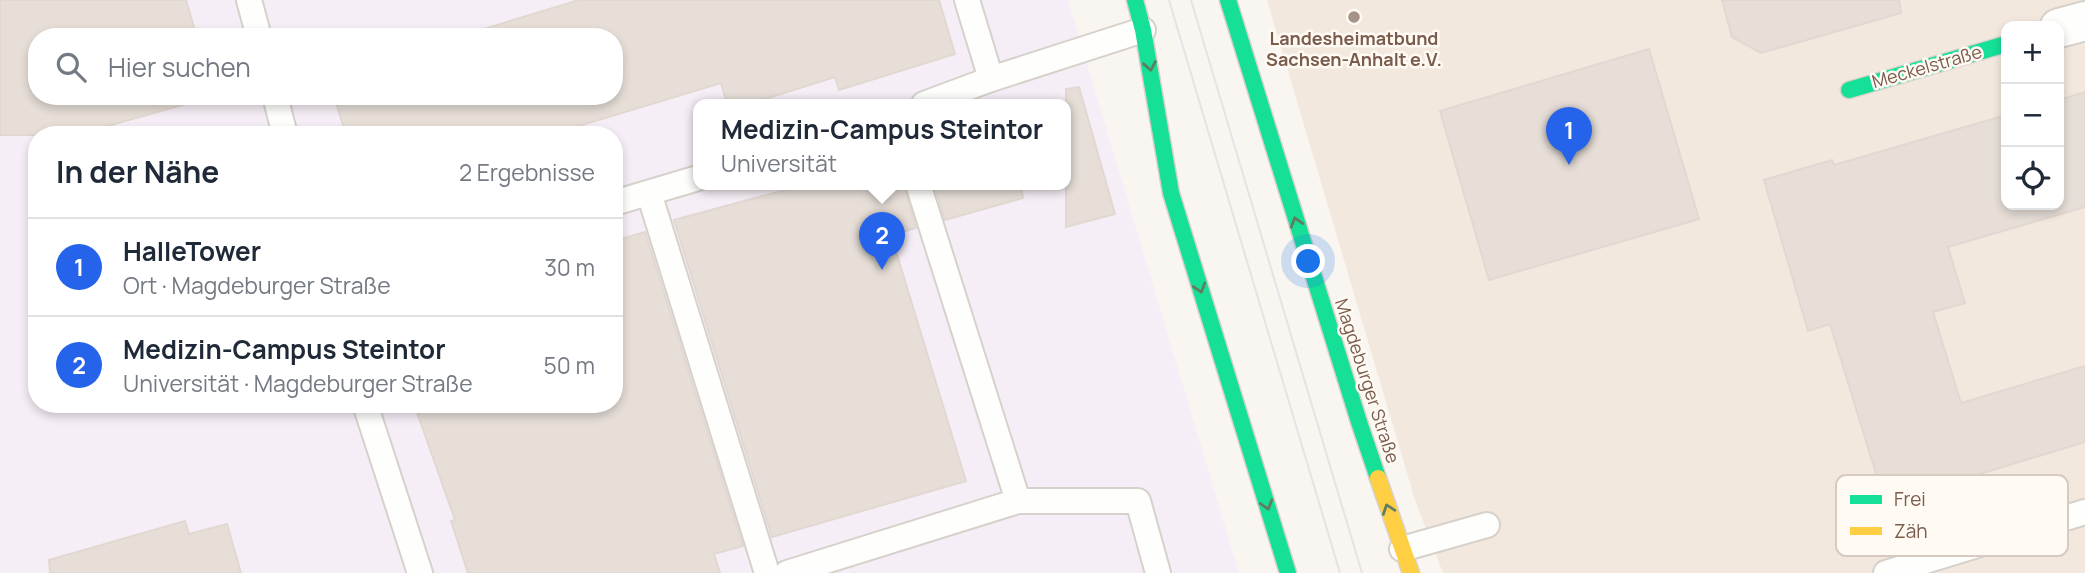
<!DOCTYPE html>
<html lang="de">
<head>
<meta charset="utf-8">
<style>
  :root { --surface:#fff; --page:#f6f6f7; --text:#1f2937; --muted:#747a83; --line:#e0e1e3; --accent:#2563eb }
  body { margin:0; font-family:Manrope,sans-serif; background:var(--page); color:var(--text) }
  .controls { position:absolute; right:21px; top:21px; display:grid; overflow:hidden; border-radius:14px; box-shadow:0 4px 10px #0003 }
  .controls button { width:63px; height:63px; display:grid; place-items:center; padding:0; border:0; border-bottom:2px solid var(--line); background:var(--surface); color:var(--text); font:35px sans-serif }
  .you { position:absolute; left:1309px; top:262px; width:24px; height:24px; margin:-18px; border:5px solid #fff; border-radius:50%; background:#1a73e8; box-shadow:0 0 0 10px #1a73e833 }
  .badge { display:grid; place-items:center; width:46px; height:46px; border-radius:50%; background:var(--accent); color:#fff; font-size:23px; font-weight:700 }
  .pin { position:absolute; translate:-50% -58px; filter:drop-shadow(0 2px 4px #0008) }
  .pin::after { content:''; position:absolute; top:37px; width:24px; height:21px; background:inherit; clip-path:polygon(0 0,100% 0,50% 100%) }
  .popup { position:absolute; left:693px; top:99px; width:378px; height:91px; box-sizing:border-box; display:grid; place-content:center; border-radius:14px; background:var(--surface); filter:drop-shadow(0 2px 5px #0005); font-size:23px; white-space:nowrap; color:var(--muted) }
  .popup b { font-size:26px; color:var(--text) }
  .popup::after { content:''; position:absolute; left:50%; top:100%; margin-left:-14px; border:14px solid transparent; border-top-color:var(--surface) }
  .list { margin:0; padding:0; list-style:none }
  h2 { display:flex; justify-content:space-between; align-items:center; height:91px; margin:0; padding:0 28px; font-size:30px }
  h2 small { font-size:23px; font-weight:400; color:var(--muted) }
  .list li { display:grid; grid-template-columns:46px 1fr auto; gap:21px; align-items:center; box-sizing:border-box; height:98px; padding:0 28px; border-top:2px solid var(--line) }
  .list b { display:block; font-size:26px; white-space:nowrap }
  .list p { margin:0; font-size:23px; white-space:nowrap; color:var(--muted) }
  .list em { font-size:23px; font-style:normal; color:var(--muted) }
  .icon { flex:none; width:38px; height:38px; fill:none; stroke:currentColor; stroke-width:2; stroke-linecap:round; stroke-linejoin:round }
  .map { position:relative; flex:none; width:2085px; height:573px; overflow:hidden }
  .search { position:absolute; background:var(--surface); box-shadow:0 4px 10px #0003; left:28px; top:28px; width:595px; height:77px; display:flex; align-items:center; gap:18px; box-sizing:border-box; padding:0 24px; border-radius:28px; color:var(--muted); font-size:26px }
  .panel { position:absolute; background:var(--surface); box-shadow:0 4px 10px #0003; left:28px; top:126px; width:595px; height:287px; border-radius:28px }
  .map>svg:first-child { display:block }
  .residential { fill:#f2e8de; fill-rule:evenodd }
  .education { fill:#f6eef6; fill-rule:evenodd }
  .building { fill:#e6ded7; stroke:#e2d8d2; stroke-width:2 }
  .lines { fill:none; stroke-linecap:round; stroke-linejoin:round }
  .lane-casing { stroke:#d7d1cb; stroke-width:28 }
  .street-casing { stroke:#d7d1cb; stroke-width:42 }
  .fast-casing { stroke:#d9d2cb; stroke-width:19 }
  .slow-casing { stroke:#d9d2cb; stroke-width:19 }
  .lane { stroke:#fefefd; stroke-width:24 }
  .street { stroke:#fefefd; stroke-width:38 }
  .fast { stroke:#16e098; stroke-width:16 }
  .slow { stroke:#ffcf43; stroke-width:16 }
  .tram { stroke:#e6e3e7; stroke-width:2 }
  .oneway { stroke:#617d60 }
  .poi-dot { fill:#a69286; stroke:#fffaf3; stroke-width:2.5 }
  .labels { text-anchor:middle; stroke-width:5; stroke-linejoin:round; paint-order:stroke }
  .poi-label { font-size:18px; font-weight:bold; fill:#7a5c4d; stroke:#fffaf3 }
  .street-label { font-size:18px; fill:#7a5c4d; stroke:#fffaf3 }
  .key { fill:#fffaf3; stroke:#d7cbc1; stroke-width:2 }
  .key-label { font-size:19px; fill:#7a5c4d }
</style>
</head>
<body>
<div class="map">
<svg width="2085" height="573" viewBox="0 0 2085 573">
  <rect width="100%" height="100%" fill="#f9f5f0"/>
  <path class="residential" d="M1267,0H2085V573H1443L1415,500ZM2006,26H2059V205H2006Z"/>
  <path class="education" d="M0,0H1068L1239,573H0ZM37,37H614V96H37ZM698,104H1066V184H698ZM37,135H614V404H37Z"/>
  <g class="building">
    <polygon points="0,0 186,0 197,37 37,37 37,96 214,96 76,135 0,135"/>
    <polygon points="579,0 939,0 955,54 839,90 835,77 749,104 727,104 721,83 549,135 346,135 334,96 614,96 614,37 457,37"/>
    <polygon points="1722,0 1899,0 1901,13 1761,53 1732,37"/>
    <polygon points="1649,49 1699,219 1489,280 1440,111"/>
    <polygon points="1079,87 1115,214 1066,227 1066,89"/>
    <polygon points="2085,92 2085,207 1948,247 1965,303 1933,312 1961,403 2085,366 2085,442 1885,503 1830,324 1808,331 1764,180 1832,160 1834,165 2006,115 2006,205 2059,205 2059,100"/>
    <polygon points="807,184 904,184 916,228 891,235 966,481 772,537 674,220"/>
    <polygon points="934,184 1021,184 1023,198 945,220"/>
    <polygon points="645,232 743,546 714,554 720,573 468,573 451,521 455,520 414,404 614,404 614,241"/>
    <polygon points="185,521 189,534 227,524 241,573 50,573 49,560"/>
  </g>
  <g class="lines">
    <defs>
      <g id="lane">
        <polyline points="249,0 259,37"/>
        <polyline points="967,0 991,79"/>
        <polyline points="275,96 285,135"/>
        <polyline points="924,104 991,79 1143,30"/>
        <polyline points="649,193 767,573"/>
        <polyline points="614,203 698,178"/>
        <polyline points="365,404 420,573"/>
        <polyline points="1018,501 1138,501 1158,573"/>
        <polyline points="1402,549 1487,525"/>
        <polyline points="787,573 1018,501 918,184"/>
        <polyline points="1886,573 2085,512"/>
      </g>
      <polyline id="street" points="2059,28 2085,21"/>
      <g id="fast">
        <polyline points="1135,0 1143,30 1171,193 1288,573"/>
        <polyline points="1228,0 1359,422 1378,478"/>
        <polyline points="1849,90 2006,44"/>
      </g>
      <polyline id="slow" points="1378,478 1411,573"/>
    </defs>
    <use href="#lane" class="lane-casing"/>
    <use href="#street" class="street-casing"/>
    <use href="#fast" class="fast-casing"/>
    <use href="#slow" class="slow-casing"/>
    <use href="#lane" class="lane"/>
    <use href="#street" class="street"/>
    <use href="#fast" class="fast"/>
    <use href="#slow" class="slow"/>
    <g class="tram">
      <polyline points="1169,0 1340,573"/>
      <polyline points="1191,0 1362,573"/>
    </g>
  </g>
  <defs><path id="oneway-chevron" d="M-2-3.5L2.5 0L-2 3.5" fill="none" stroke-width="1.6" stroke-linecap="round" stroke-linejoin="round" transform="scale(1.75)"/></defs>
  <g class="oneway">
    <use href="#oneway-chevron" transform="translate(1150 66) rotate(80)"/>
    <use href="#oneway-chevron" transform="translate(1296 222) rotate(-107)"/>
    <use href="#oneway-chevron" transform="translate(1200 288) rotate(73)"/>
    <use href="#oneway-chevron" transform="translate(1267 505) rotate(73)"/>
    <use href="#oneway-chevron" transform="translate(1388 509) rotate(-109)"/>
  </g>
  <circle class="poi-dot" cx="1354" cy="17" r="7"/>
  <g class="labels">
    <g class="poi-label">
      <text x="1354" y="45">Landesheimatbund<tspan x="1354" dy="21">Sachsen-Anhalt e.V.</tspan></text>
    </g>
    <g class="street-label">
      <text transform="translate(1927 67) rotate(-16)" y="6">Meckelstraße</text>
      <text transform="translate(1367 381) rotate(72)" y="6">Magdeburger Straße</text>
    </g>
  </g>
  <rect x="1836" y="475" width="232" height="81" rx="10" class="key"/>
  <rect x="1850" y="495" width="32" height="9" fill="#16e098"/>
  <rect x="1850" y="527" width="32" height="8" fill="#ffcf43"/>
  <g class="key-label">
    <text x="1894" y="506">Frei</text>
    <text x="1894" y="538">Zäh</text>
  </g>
</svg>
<div class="controls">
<button>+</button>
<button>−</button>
<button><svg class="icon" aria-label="locate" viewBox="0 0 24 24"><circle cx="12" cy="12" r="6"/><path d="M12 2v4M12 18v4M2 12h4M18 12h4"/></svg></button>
</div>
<div class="you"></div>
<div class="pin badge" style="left:1569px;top:165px">1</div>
<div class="pin badge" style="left:882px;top:270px">2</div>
<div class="popup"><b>Medizin-Campus Steintor</b>Universität</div>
<div class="search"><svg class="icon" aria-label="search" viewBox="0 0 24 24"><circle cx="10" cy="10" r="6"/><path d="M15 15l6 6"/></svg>Hier suchen</div>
<section class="panel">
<h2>In der Nähe<small>2 Ergebnisse</small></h2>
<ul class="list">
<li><span class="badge">1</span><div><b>HalleTower</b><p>Ort · Magdeburger Straße</p></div><em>30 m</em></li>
<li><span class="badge">2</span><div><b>Medizin-Campus Steintor</b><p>Universität · Magdeburger Straße</p></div><em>50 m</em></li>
</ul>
</section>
</div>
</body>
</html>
